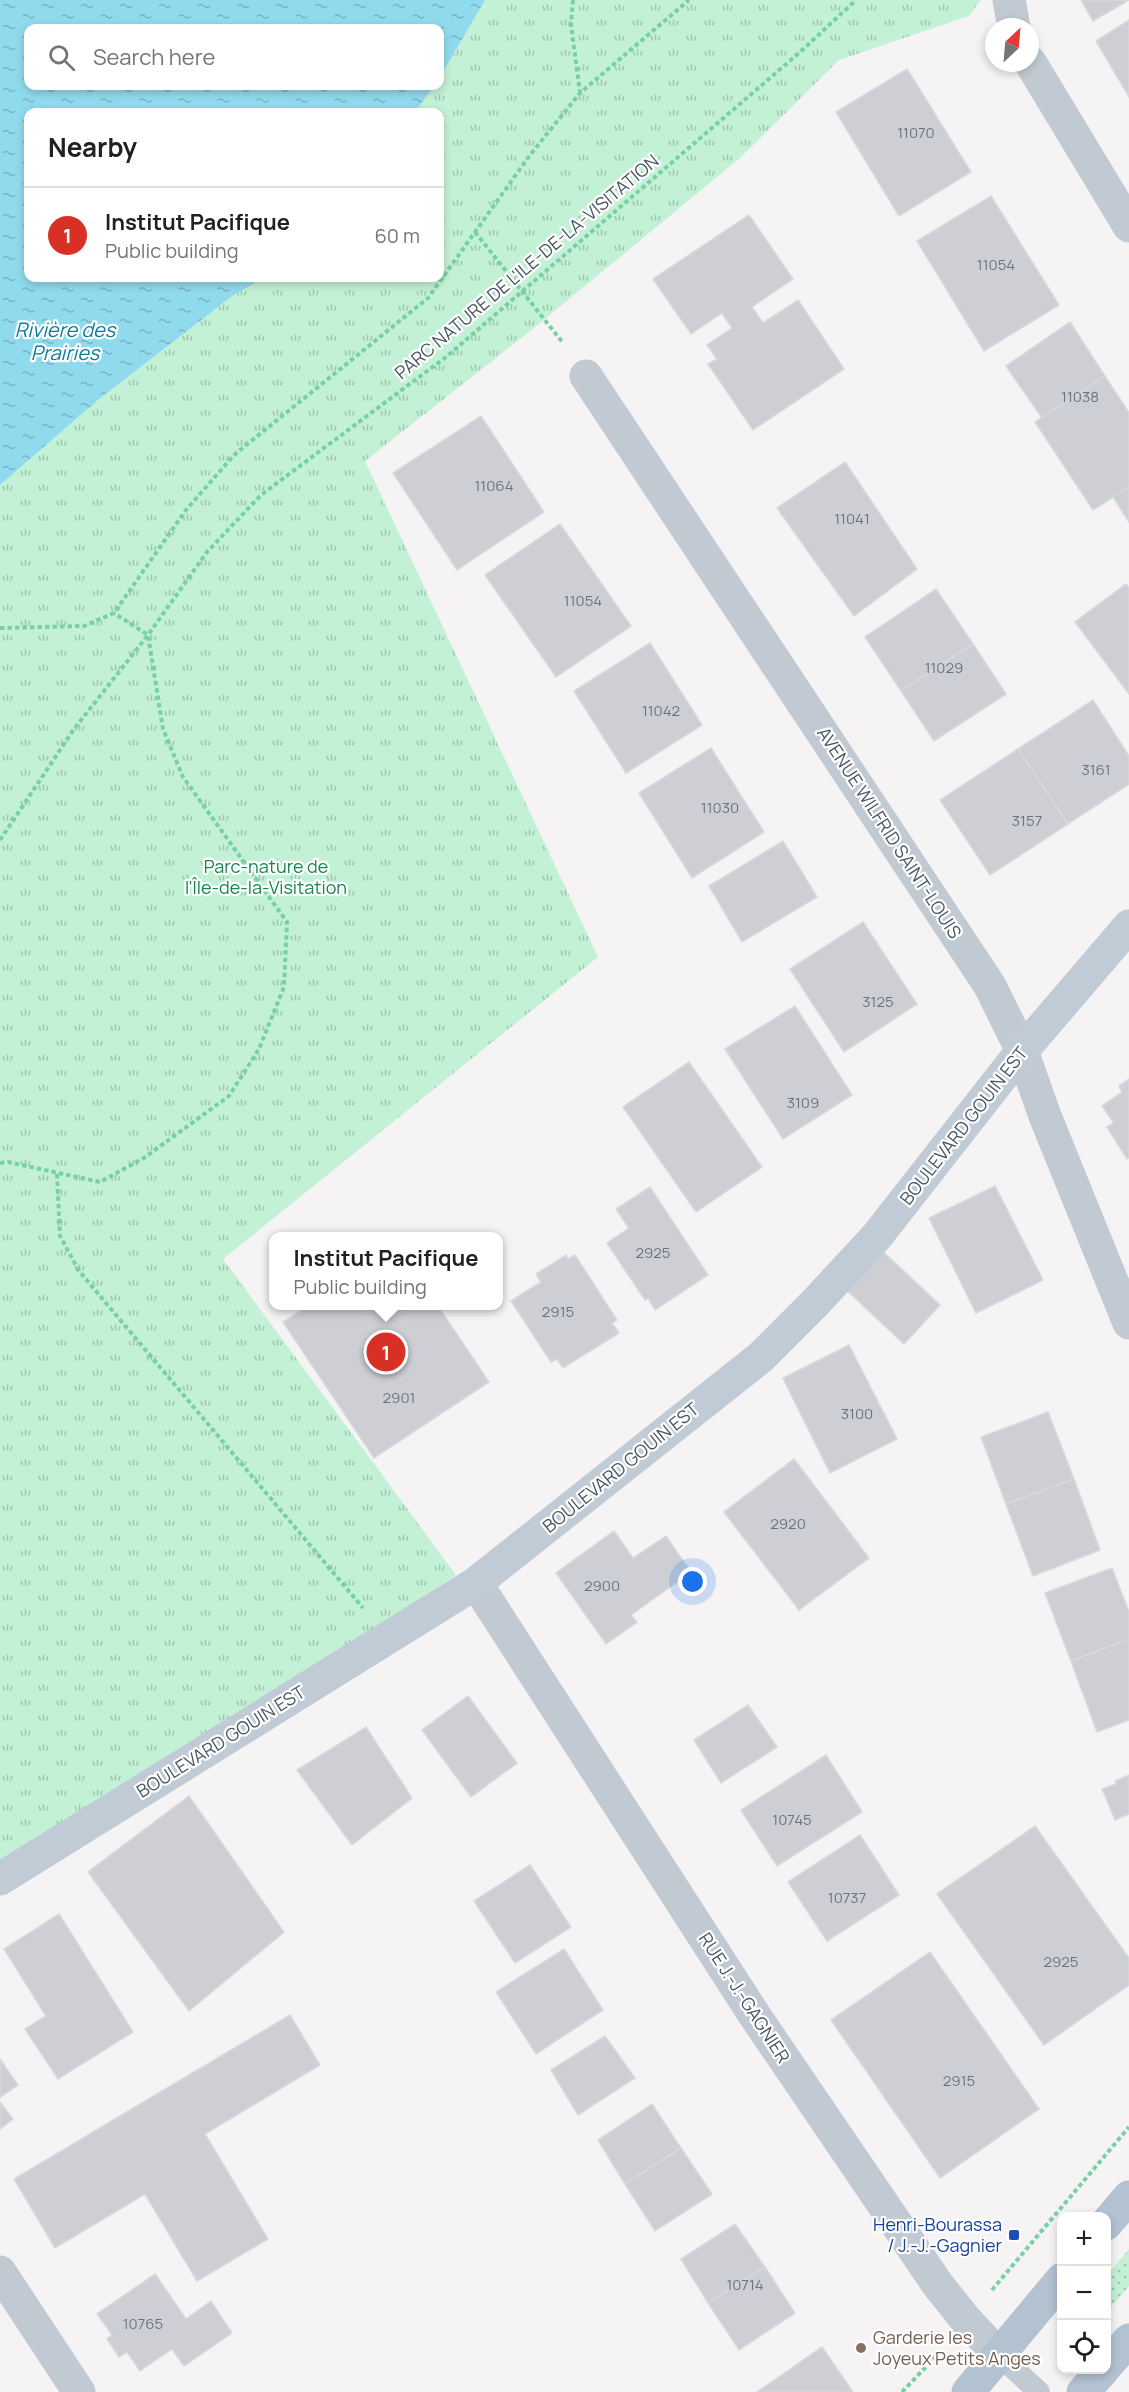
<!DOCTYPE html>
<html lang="en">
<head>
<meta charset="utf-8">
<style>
  :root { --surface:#fff; --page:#f2f2f2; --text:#202124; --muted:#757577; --line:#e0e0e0; --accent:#d93025 }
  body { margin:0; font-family:Manrope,sans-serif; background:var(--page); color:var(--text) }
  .controls { position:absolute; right:18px; bottom:18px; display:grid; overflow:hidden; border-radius:12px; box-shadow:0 3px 9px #0003 }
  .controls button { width:54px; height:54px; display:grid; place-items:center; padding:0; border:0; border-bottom:2px solid var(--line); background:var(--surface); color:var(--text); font:30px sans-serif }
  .compass { position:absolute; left:985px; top:18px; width:54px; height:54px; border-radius:50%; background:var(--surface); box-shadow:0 3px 9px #0003; rotate:26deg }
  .you { position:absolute; left:693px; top:1582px; width:21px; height:21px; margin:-15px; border:4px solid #fff; border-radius:50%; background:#1a73e8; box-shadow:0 0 0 9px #1a73e833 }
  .badge { display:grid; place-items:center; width:39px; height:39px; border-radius:50%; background:var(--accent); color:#fff; font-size:20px; font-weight:700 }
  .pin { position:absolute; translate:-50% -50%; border:3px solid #fff; box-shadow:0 2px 6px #0006 }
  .popup { position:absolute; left:269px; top:1232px; width:234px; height:78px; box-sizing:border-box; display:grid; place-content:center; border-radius:12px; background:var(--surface); filter:drop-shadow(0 2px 4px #0005); font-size:20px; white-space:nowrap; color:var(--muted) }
  .popup b { font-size:22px; color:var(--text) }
  .popup::after { content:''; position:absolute; left:50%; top:100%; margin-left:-12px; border:12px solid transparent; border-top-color:var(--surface) }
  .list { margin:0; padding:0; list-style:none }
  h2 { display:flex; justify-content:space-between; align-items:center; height:78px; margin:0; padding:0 24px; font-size:26px }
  h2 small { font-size:20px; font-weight:400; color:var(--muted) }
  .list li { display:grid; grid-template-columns:39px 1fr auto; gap:18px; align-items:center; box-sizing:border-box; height:96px; padding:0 24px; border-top:2px solid var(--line) }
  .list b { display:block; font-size:22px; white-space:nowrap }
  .list p { margin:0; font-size:20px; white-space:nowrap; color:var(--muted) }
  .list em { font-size:20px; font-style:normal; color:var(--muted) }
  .icon { flex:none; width:33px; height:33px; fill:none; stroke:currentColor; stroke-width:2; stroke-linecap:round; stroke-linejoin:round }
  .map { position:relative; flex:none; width:1129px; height:2392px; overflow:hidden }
  .search { position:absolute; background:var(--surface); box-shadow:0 3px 9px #0003; left:24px; top:24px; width:420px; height:66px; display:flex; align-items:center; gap:15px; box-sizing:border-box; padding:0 21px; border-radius:12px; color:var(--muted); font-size:22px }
  .panel { position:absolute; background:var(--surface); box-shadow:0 3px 9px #0003; left:24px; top:108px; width:420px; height:174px; border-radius:12px }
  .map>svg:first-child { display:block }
  .grass { fill:url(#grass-dots) }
  .park { fill:url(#park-tufts) }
  .water { fill:url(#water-ripples) }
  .building { fill:#cdcfd5; stroke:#d7d9de; stroke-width:1.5 }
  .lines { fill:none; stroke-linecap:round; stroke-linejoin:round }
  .path { stroke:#7ad0a6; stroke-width:4; stroke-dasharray:4.5 3; stroke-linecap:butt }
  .lane { stroke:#c1cad2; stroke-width:22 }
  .street { stroke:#c1cad2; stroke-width:33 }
  .secondary { stroke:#c1cbd6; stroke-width:33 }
  .primary { stroke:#b3c2d1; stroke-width:33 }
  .transit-dot { fill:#1a4fb4; stroke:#fff; stroke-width:2 }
  .education-dot { fill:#8d6e63; stroke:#fff; stroke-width:2 }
  .labels { text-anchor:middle; stroke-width:4.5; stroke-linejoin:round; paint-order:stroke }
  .number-label { font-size:15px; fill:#6b747e }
  .street-label { font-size:18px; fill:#4a5661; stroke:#fff }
  .park-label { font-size:18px; fill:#17864f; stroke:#fff }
  .transit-label { font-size:18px; fill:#164399; stroke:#fff; text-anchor:end }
  .education-label { font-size:18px; fill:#785e54; stroke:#fff; text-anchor:start }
  .water-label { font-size:20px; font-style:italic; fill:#0c7c9b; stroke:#fff }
</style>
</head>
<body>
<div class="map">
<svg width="1129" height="2392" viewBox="0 0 1129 2392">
  <defs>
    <pattern id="grass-dots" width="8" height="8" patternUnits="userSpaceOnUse" patternTransform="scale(1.5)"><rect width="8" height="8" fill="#c3f1d5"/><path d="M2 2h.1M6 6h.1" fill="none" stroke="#a0c6b0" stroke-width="1.8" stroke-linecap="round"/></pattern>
    <pattern id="park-tufts" width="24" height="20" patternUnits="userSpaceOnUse" patternTransform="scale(1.5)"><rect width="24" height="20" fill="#c3f1d5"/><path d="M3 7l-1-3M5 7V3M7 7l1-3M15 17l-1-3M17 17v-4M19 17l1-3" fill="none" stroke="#a0c6b0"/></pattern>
    <pattern id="water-ripples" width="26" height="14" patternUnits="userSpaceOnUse" patternTransform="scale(1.5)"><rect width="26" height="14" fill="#90daee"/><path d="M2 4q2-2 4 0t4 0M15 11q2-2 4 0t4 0" fill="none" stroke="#78b4c4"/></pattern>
  </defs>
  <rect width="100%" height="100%" fill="#f5f3f3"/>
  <polygon class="grass" points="1129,2249 1129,2286 1107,2312 1107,2275"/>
  <polygon class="park" points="485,0 981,0 969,16 839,60 740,158 534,328 365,461 598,957 223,1259 456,1575 0,1874 0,485 98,400 231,297 263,278 440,278 440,112 415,112 434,86 440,86 440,77"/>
  <polygon class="water" points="0,0 485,0 440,77 440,28 28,28 28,86 434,86 415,112 28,112 28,278 263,278 231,297 98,400 0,485"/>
  <g class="building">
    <polygon points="1081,0 1129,0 1093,21"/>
    <polygon points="1129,20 1129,97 1096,41"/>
    <polygon points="907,69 971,172 899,216 836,112"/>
    <polygon points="991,196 1059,305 984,351 917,241"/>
    <polygon points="749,215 793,279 752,307 763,323 798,300 844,369 753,430 708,364 717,359 707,345 732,328 722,313 691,334 653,279"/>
    <polygon points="1070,322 1105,376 1042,418 1006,366"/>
    <polygon points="1105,376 1129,413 1129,487 1093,510 1035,422"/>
    <polygon points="481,416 544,512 457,570 393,473"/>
    <polygon points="845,462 917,569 854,616 777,508"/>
    <polygon points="1129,487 1129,522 1113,497"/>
    <polygon points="560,524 631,626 556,677 485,575"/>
    <polygon points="1126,584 1129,588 1129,694 1075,622"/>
    <polygon points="936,589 973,644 901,691 865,637"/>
    <polygon points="650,643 702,725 626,773 574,691"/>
    <polygon points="973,644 1006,694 934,741 901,691"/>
    <polygon points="1093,700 1129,756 1129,784 1068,824 1018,749"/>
    <polygon points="711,748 764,832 692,878 639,793"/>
    <polygon points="1018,749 1068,824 990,875 940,800"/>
    <polygon points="783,841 817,897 742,942 709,886"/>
    <polygon points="863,922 917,1004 844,1052 790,969"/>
    <polygon points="795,1006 852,1095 783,1139 725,1049"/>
    <polygon points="689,1062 762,1167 696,1212 623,1107"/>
    <polygon points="1129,1079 1129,1158 1127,1159 1107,1127 1114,1123 1102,1106 1122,1092 1119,1086"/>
    <polygon points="995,1186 1043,1280 976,1313 929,1218"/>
    <polygon points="650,1187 708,1275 655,1310 648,1298 645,1300 607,1243 629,1228 616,1209"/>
    <polygon points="875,1244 940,1305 904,1344 839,1283"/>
    <polygon points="566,1255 568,1259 575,1255 617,1320 612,1323 619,1333 563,1368 557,1359 551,1362 511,1301 541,1282 536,1274"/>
    <polygon points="308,1306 438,1306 489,1382 374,1458 283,1322"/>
    <polygon points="849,1345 897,1439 830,1473 783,1378"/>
    <polygon points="1048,1412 1074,1479 1006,1504 981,1437"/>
    <polygon points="794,1459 869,1558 799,1610 724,1512"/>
    <polygon points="1074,1479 1100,1550 1033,1576 1006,1504"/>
    <polygon points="614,1531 633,1558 666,1536 691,1572 631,1615 637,1622 606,1644 556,1573"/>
    <polygon points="1112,1568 1129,1612 1129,1639 1071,1661 1045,1593"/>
    <polygon points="1129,1639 1129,1720 1097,1732 1071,1661"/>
    <polygon points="468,1696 517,1763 471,1797 422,1730"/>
    <polygon points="748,1705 777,1747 721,1783 694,1740"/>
    <polygon points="366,1727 412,1798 352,1845 297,1770"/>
    <polygon points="826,1755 862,1812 777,1866 741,1810"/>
    <polygon points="1129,1775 1129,1814 1115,1820 1102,1789 1116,1784 1115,1781"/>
    <polygon points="189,1796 284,1932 189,2011 88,1872"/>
    <polygon points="1035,1826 1129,1958 1129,1985 1044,2045 937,1894"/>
    <polygon points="860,1835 899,1895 827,1941 788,1882"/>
    <polygon points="530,1865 571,1927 515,1963 474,1901"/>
    <polygon points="59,1914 133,2032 58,2079 25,2029 46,2016 4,1949"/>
    <polygon points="564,1949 603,2010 536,2054 496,1992"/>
    <polygon points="930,1952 1039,2109 940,2178 831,2020"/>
    <polygon points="290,2015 320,2065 205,2134 268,2239 197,2281 145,2194 55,2248 14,2179"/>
    <polygon points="605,2036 635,2078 578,2115 551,2070"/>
    <polygon points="0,2059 18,2085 0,2097"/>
    <polygon points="0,2102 13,2119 0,2129"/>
    <polygon points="652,2104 681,2148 625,2184 598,2140"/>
    <polygon points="681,2148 712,2194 655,2231 625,2184"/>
    <polygon points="735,2224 765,2267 708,2303 681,2259"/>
    <polygon points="765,2267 795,2313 739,2350 708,2303"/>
    <polygon points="155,2274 186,2319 211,2301 232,2333 184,2366 172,2349 140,2371 127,2352 119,2357 107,2339 112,2335 97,2314"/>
    <polygon points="822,2347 853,2392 757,2392"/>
  </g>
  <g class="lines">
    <g class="path">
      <polyline points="573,0 571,25 580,92"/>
      <polyline points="475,232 563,343"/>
      <polyline points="0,628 84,626 114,613 186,510 234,455 428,298 530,155 580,93 689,0"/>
      <polyline points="0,840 74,729 148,635 207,552 261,495 446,357 799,53 856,0"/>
      <polyline points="0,1163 8,1162 100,1182 144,1158 229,1096 259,1049 284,987 287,922 183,777 163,729 148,635 114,613"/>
      <polyline points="57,1174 60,1236 79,1271 363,1608"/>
      <polyline points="992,2290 1129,2127"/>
      <polyline points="902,2392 941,2351"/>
    </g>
    <polyline class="lane" points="999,2355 1039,2392"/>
    <g class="street">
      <polyline points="1009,0 1014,27"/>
      <polyline points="1030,62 1129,226"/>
      <polyline points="586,376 990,986 1022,1051 1045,1116 1129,1323"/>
      <polyline points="476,1583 755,2016 938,2285 966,2320 999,2355"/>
      <polyline points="0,2272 79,2392"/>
    </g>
    <polyline class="secondary" points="0,1879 476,1583 761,1357 815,1303 877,1236 1022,1051 1129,926"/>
    <g class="primary">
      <polyline points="1106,2224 1129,2197"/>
      <polyline points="1106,2366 1129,2340"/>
      <polyline points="968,2392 1062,2279"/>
      <polyline points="1083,2392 1103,2370"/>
    </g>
  </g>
  <rect class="transit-dot" x="1008" y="2229" width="12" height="12" rx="3"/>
  <circle class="education-dot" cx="861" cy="2348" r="6"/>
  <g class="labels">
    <g class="number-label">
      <text x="916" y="138">11070</text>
      <text x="996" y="270">11054</text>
      <text x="1080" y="402">11038</text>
      <text x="494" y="491">11064</text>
      <text x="852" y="524">11041</text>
      <text x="583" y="606">11054</text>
      <text x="944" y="673">11029</text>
      <text x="661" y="716">11042</text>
      <text x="1096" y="775">3161</text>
      <text x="720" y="813">11030</text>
      <text x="1027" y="826">3157</text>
      <text x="878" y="1007">3125</text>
      <text x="803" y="1108">3109</text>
      <text x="653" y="1258">2925</text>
      <text x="558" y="1317">2915</text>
      <text x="399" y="1403">2901</text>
      <text x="857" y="1419">3100</text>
      <text x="788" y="1529">2920</text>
      <text x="602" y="1591">2900</text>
      <text x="792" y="1825">10745</text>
      <text x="847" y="1903">10737</text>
      <text x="1061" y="1967">2925</text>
      <text x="959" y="2086">2915</text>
      <text x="745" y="2290">10714</text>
      <text x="143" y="2329">10765</text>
    </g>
    <g class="street-label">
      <text transform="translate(527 267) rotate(-40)" y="6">PARC NATURE DE L'ILE-DE-LA-VISITATION</text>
      <text transform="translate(889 833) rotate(57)" y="6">AVENUE WILFRID SAINT-LOUIS</text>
      <text transform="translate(964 1126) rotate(-52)" y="6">BOULEVARD GOUIN EST</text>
      <text transform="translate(621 1468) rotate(-39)" y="6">BOULEVARD GOUIN EST</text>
      <text transform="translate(221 1742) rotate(-32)" y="6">BOULEVARD GOUIN EST</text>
      <text transform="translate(744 1998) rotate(57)" y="6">RUE J.-J.-GAGNIER</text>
    </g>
    <g class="park-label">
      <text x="266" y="873">Parc-nature de<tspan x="266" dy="21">l'Île-de-la-Visitation</tspan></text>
    </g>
    <g class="transit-label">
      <text x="1002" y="2231">Henri-Bourassa<tspan x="1002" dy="21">/ J.-J.-Gagnier</tspan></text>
    </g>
    <g class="education-label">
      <text x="873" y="2344">Garderie les<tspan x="873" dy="21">Joyeux Petits Anges</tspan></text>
    </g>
    <g class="water-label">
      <text x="65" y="337">Rivière des<tspan x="65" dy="23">Prairies</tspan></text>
    </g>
  </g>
</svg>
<div class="controls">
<button>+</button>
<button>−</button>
<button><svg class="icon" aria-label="locate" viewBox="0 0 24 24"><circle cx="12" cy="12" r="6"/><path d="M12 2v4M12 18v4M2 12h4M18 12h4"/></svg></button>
</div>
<svg class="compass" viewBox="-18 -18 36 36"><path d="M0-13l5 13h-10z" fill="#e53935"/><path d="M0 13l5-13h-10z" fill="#757577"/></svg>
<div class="you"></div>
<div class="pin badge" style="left:386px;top:1352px">1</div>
<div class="popup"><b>Institut Pacifique</b>Public building</div>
<div class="search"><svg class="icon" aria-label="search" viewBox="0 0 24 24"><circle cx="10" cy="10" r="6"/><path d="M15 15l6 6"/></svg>Search here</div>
<section class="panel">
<h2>Nearby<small></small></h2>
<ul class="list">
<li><span class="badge">1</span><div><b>Institut Pacifique</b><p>Public building</p></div><em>60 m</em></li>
</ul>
</section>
</div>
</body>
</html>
